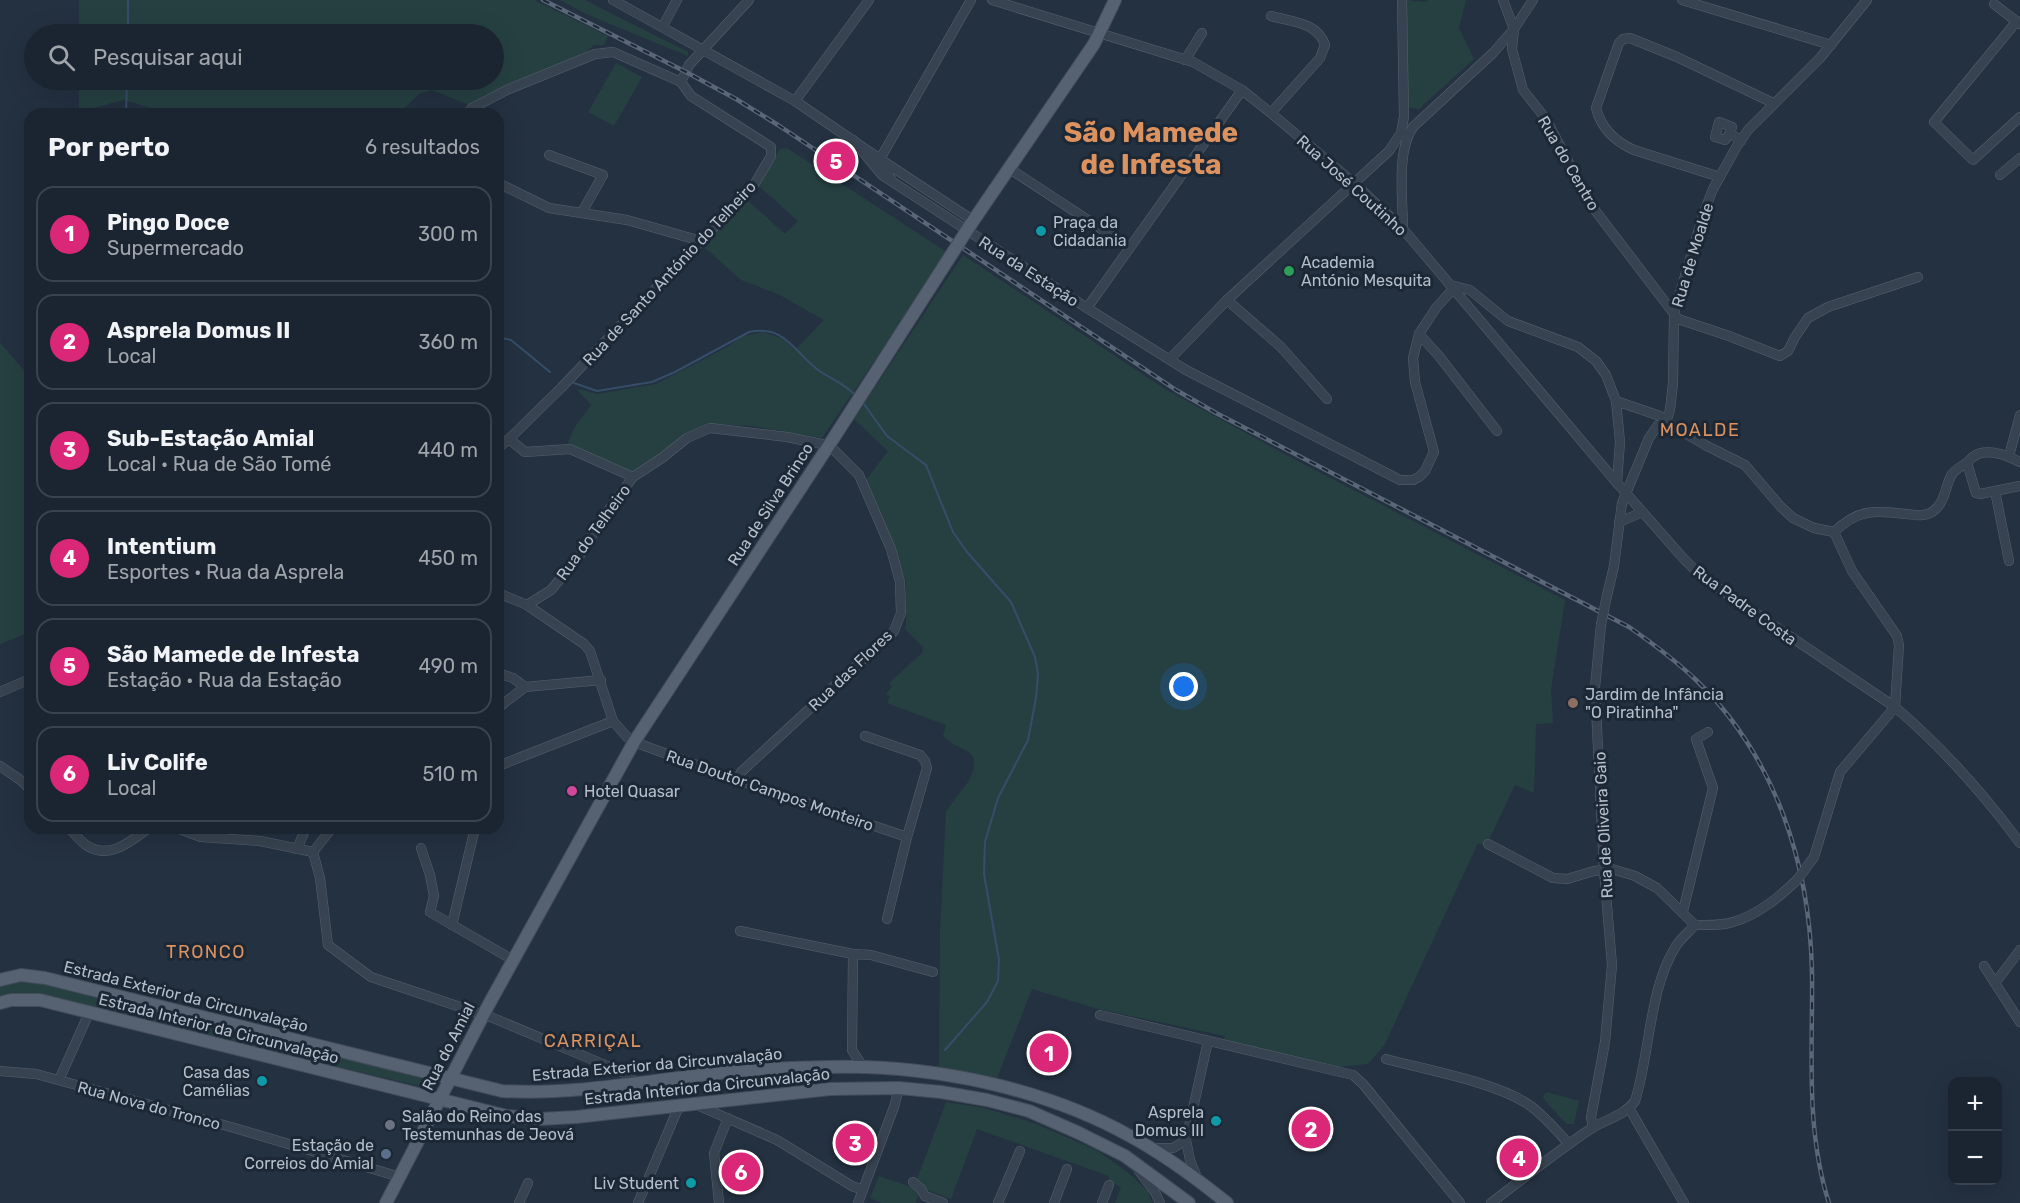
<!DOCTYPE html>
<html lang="pt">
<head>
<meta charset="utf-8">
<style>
  :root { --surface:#1b2531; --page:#28313d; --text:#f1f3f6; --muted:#a0a5ab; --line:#39424d; --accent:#db2777 }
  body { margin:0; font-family:Rubik,sans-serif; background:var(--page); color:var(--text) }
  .controls { position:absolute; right:18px; bottom:18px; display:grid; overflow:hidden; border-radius:12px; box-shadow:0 6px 24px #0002 }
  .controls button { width:54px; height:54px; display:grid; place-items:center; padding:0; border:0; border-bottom:2px solid var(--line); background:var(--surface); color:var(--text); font:30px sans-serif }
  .you { position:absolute; left:1184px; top:687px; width:21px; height:21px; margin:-15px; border:4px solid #fff; border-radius:50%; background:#1a73e8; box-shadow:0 0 0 9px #1a73e833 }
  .badge { display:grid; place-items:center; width:39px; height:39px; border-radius:50%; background:var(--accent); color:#fff; font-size:20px; font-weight:700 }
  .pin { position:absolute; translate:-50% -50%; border:3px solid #fff; box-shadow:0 2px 6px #0006 }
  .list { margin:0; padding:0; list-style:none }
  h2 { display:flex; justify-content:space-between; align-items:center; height:78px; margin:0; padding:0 24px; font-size:26px }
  h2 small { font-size:20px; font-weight:400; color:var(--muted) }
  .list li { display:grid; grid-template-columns:39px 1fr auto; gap:18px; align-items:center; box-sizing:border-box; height:96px; margin:0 12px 12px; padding:0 12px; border:2px solid var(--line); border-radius:18px }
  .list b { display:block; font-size:22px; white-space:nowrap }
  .list p { margin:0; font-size:20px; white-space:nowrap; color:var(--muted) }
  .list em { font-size:20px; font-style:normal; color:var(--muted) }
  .icon { flex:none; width:33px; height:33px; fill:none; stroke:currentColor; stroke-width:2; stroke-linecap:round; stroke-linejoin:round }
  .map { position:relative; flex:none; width:2020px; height:1203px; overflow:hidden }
  .search { position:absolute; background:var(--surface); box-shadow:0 6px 24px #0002; left:24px; top:24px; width:480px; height:66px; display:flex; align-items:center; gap:15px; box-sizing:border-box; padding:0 21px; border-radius:33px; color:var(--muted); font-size:22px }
  .panel { position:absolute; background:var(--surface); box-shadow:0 6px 24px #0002; left:24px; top:108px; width:480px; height:726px; border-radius:18px }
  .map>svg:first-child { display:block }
  .green { fill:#264042 }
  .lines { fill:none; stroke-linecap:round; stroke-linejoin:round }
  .stream { stroke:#364d69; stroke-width:2 }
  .minor-casing { stroke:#56616e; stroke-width:10 }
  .major-casing { stroke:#424c5a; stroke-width:14 }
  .minor { stroke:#384351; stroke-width:9 }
  .major { stroke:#566271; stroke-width:12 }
  .rail-casing { stroke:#5a6778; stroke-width:4.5 }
  .rail { stroke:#1d2836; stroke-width:2; stroke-dasharray:7; stroke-linecap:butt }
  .minor-bridge-casing { stroke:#56616e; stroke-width:10; stroke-linecap:butt }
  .major-bridge-casing { stroke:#424c5a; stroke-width:14; stroke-linecap:butt }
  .minor-bridge { stroke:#384351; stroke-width:9 }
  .major-bridge { stroke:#566271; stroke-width:12 }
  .culture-dot { fill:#0f9aa8; stroke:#1d2836; stroke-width:2 }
  .leisure-dot { fill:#2e9e5b; stroke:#1d2836; stroke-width:2 }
  .education-dot { fill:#8d6e63; stroke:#1d2836; stroke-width:2 }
  .hotel-dot { fill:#d1479c; stroke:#1d2836; stroke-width:2 }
  .worship-dot { fill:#6b7280; stroke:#1d2836; stroke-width:2 }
  .service-dot { fill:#5c6f8a; stroke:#1d2836; stroke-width:2 }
  .labels { text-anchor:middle; stroke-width:6; stroke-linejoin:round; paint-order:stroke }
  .street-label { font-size:16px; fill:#b5becb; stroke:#1d2836 }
  .poi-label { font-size:16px; fill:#b5becb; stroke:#1d2836; text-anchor:start }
  .neighbourhood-label { font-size:18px; letter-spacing:1.5px; fill:#dc925f; stroke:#1d2836 }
  .town-label { font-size:28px; font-weight:bold; fill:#dc925f; stroke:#1d2836 }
</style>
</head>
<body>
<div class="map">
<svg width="2020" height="1203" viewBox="0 0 2020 1203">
  <rect width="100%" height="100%" fill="#243141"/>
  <g class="green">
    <polygon points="79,0 534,0 608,36 604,45 594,45 584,54 469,105 432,90 419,94 399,114 171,114 124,100 79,112 79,80 494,80 494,34 79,34"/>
    <polygon points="560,0 585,0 688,52 688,56 586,14"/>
    <polygon points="1406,0 1427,2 1428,0 1466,0 1459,28 1474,59 1419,109 1407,107"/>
    <polygon points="616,63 642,77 614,126 588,112"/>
    <polygon points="787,148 948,253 822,438 752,426 709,424 633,473 567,446 574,428 591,405 578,391 579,389 597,394 656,384 727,347 743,336 763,332 784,339 795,350 824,320 778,294 741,280 703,246 745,198 785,234 798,221 759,186 780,149"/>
    <polygon points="963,255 1165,389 1292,458 1565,600 1551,690 1553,723 1536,724 1534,793 1515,785 1486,846 1478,843 1384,1046 1368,1064 1336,1067 1224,1040 1225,1036 1098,1009 1032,989 997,1078 939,1069 940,931 946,811 968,782 974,768 974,758 969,752 953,744 943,736 946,725 887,703 890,696 886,694 892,687 889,683 922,653 923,647 904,628 906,626 906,581 864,483 888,451 854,419"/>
    <polygon points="0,343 25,371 30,367 30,632 0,644"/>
    <polygon points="19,980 37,981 429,1078 436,1083 436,1085 428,1088 173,1028 0,998 0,984"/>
    <polygon points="1547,1092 1579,1101 1574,1124 1566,1124 1544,1099 1543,1096"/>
    <polygon points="946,1102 984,1108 1034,1123 1096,1150 1126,1171 1148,1191 1152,1203 1115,1203 1121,1187 1109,1181 1109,1176 977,1129 951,1199 925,1189 917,1179"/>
    <polygon points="879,1176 917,1189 919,1192 916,1203 882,1203 870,1198"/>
  </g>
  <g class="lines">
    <g class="stream">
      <polyline points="128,34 128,0"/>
      <polyline points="126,114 127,80"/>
      <polyline points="498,337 511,340 550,372"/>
      <path d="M574,383L597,391L652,382L675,372L749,332C787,324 795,355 821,372C832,379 844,384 853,393"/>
      <polyline points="864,404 887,436 926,465 953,532 967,552 1011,602 1035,657 1038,674 1036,698 1028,740 998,798 985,842 984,874 999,960 998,981 987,1002 945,1050"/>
    </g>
    <defs>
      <g id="minor">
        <polyline points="613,0 795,101 880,159 891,179"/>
        <polyline points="971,0 880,159 974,221"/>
        <path d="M992,0L1193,62L1242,90L1271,113L1355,184L1403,229L1617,483L1683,558L1702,577L1895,707C1943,748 1983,793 2020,843"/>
        <polyline points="1503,0 1514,29 1512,49 1523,90 1546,119 1591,205 1678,319 1729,336 1780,356 1788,351 1795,337 1808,318 1828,307 1918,277"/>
        <polyline points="1682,0 1831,45"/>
        <polyline points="1994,4 2020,24"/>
        <polyline points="2017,21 1934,122 1973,160 2020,117"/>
        <polyline points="663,26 677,0"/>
        <polyline points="1185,60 1202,33"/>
        <polyline points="795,101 869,0"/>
        <path d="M1271,113L1320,58L1325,45C1317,22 1293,22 1271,16"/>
        <polyline points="467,114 472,108 509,89 595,54 613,52 681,82"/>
        <polyline points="1730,133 1725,140 1715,137 1719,122 1732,127 1730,133 1741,141"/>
        <polyline points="853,140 882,175 1087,308 1186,370 1400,480 1413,480 1419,477 1425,471 1434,452 1415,382 1413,358 1419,334 1436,308 1453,289"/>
        <polyline points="549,155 603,175 582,212"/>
        <polyline points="1010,169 1129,247"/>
        <polyline points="2000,175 2020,158"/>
        <path d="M1720,177L1634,150C1616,142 1601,128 1596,108L1619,43L1623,39L1630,38L1677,57L1773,103"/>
        <polyline points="498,183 549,208 627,220 701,241"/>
        <path d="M1403,229C1403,200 1396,151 1413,127L1493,53L1514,29L1533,0"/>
        <polyline points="1450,285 1470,290 1508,321 1578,347 1596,361 1606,375 1616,401 1660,416 1666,422 1705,445 1745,465 1781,507 1793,518 1814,528 1834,532"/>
        <polyline points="1227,300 1281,347 1327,399"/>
        <polyline points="1087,308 1242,90"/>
        <polyline points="1419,334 1439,356 1497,431"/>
        <polyline points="1170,359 1227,300 1389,151 1401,133 1404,117 1402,0"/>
        <polyline points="1616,401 1620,442 1617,483"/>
        <polyline points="1666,422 1670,410 1673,383 1674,313 1704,212 1713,189 1737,146 1748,130 1820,58 1867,0"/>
        <polyline points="509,439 525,452 570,449 633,477"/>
        <polyline points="498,448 509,439 561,388 754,185 771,156 771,147 691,96 681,82 689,65 749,0"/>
        <polyline points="2009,456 2020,415"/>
        <polyline points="1967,463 1976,493 1980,494 2020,486"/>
        <polyline points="1995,491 2009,561"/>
        <polyline points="1619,522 1643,512"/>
        <path d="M1834,532C1858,509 1874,510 1906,514C1915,515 1924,517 1932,512C1945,504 1945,487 1951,476C1954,470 1960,467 1965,464C1969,461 1972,457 1976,455C1989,448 2008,456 2020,462"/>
        <polyline points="498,593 527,605 584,644 590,651 613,721 627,737 634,742 738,780 907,837"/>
        <polyline points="1606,600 1614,566 1622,503 1649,438 1658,425 1666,422"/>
        <polyline points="527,605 551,590 580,555 604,516 633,477 662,458 687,438 710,428 787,437 822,444 833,449 859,475 891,549 900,582 901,613 894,631 741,772 738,780"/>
        <polyline points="498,673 513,678 525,687 601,680"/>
        <polyline points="0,692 30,679"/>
        <polyline points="498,708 525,687"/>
        <polyline points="865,736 920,755 925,761 927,768 907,837 887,919"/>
        <polyline points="0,766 19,779 30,789"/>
        <polyline points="498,766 613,721"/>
        <path d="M69,828C74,833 80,841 86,845C109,861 131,841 149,828"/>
        <polyline points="177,828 201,837 260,841 313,852"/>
        <polyline points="332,828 313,852 320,878 328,945 371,977 493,1018 624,1073 637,1083"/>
        <polyline points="1488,844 1553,878 1567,879 1594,871 1612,869 1635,876 1657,888 1695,925"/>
        <polyline points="421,848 430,875 434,896 430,912 513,960"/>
        <polyline points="297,849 306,828"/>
        <polyline points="1814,857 1840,772 1895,707 1899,645 1897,636 1852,571 1834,532"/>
        <polyline points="1683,911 1713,788 1696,739 1708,732"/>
        <polyline points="452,925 475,828"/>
        <polyline points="740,931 853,954"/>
        <polyline points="1984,966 2020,1022"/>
        <polyline points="1995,983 2020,950"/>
        <polyline points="1100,1015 1353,1075 1363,1084 1460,1203"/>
        <path d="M1386,1059C1426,1070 1501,1083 1532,1107C1546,1118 1557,1131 1569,1144"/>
        <polyline points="863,1067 852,1050 853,954 871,955 933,972"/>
        <polyline points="0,1071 36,1074 231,1127 400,1177"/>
        <polyline points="59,1080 89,1013"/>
        <polyline points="697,1105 777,1140 852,1186 863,1190"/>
        <polyline points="1629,1108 1684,1203"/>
        <polyline points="1593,1128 1591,1117 1605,1042 1612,965 1604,870 1595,687 1601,625"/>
        <polyline points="1152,1148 1173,1148 1186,1140"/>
        <polyline points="1139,1171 1155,1192 1160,1203"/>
        <polyline points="1198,1180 1190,1160 1186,1140 1208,1041"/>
        <polyline points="913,1182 921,1189 925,1196 943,1203"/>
        <polyline points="519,1203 528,1183"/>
        <polyline points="638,1203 679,1106"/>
        <polyline points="719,1203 714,1153 728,1118"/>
        <polyline points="858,1203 894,1107 899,1088"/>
        <polyline points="998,1203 1020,1151"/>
        <polyline points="1054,1203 1067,1169"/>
        <polyline points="1102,1203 1109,1185"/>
        <path d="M1491,1203C1524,1178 1557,1151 1592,1128C1607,1119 1625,1115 1635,1101C1650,1054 1649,988 1676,946C1681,938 1689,932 1695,925C1707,925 1722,926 1733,922C1758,915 1779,897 1797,880"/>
      </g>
      <g id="major">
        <polyline points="971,224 1094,44 1115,0"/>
        <path d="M0,980L21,975L45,978L502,1091C585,1096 668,1076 751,1070C787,1068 828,1066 864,1067C954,1070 1051,1092 1130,1136C1165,1155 1196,1178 1227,1203"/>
        <polyline points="0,1003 11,1000 40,1000 507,1116 540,1119 576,1117 830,1089 899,1088 941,1092 987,1100 1029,1111 1079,1133 1125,1156 1189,1203"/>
        <polyline points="386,1203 489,1004 634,742 833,439"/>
      </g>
    </defs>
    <use href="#minor" class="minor-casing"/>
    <use href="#major" class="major-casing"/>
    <use href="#minor" class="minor"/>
    <use href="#major" class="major"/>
    <defs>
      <path id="rail" d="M543,0L686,72L736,99L778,125L1176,390L1216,413L1629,627C1652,643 1675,660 1696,680C1776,757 1810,865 1812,973C1813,1049 1805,1129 1829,1203"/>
    </defs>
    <use href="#rail" class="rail-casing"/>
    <use href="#rail" class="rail"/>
    <defs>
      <g id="minor-bridge">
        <polyline points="1601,625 1606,600"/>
        <polyline points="1797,880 1814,857"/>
      </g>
      <polyline id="major-bridge" points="833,439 971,224"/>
    </defs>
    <use href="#minor-bridge" class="minor-bridge-casing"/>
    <use href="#major-bridge" class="major-bridge-casing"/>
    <use href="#minor-bridge" class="minor-bridge"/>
    <use href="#major-bridge" class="major-bridge"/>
  </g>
  <g class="culture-dot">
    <circle cx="1041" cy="231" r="6"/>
    <circle cx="262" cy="1081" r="6"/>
    <circle cx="1216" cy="1121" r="6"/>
    <circle cx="691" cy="1183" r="6"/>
  </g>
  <circle class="leisure-dot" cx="1289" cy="271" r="6"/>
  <circle class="education-dot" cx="1573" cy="703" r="6"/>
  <circle class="hotel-dot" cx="572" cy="791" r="6"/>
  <circle class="worship-dot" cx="390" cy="1125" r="6"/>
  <circle class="service-dot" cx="386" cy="1154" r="6"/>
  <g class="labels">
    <g class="street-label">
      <text transform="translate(1569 163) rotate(60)" y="6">Rua do Centro</text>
      <text transform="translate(1352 185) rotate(42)" y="6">Rua José Coutinho</text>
      <text transform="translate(1692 255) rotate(-73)" y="6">Rua de Moalde</text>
      <text transform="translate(1029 271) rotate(33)" y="6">Rua da Estação</text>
      <text transform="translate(669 273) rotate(-47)" y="6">Rua de Santo António do Telheiro</text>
      <text transform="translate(770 504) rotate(-57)" y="6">Rua de Silva Brinco</text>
      <text transform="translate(593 532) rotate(-54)" y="6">Rua do Telheiro</text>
      <text transform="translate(1745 605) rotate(36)" y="6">Rua Padre Costa</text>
      <text transform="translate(850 670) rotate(-44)" y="6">Rua das Flores</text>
      <text transform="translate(770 790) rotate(19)" y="6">Rua Doutor Campos Monteiro</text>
      <text transform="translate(1603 825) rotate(-93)" y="6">Rua de Oliveira Gaio</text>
      <text transform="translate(186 996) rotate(14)" y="6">Estrada Exterior da Circunvalação</text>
      <text transform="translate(219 1028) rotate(14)" y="6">Estrada Interior da Circunvalação</text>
      <text transform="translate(448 1046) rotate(-63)" y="6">Rua do Amial</text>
      <text transform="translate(657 1064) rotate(-5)" y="6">Estrada Exterior da Circunvalação</text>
      <text transform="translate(707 1086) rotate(-6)" y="6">Estrada Interior da Circunvalação</text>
      <text transform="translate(149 1105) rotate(15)" y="6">Rua Nova do Tronco</text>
    </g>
    <g class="poi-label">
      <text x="1053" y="228">Praça da<tspan x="1053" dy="18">Cidadania</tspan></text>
      <text x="1301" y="268">Academia<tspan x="1301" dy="18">António Mesquita</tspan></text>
      <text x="1585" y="700">Jardim de Infância<tspan x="1585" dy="18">"O Piratinha"</tspan></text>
      <text x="584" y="797">Hotel Quasar</text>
      <text x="250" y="1078" text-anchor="end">Casa das<tspan x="250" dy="18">Camélias</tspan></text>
      <text x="1204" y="1118" text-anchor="end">Asprela<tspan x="1204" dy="18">Domus III</tspan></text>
      <text x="402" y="1122">Salão do Reino das<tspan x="402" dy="18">Testemunhas de Jeová</tspan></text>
      <text x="374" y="1151" text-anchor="end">Estação de<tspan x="374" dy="18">Correios do Amial</tspan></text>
      <text x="679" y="1189" text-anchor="end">Liv Student</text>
    </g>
    <g class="neighbourhood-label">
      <text x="1700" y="436">MOALDE</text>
      <text x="206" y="958">TRONCO</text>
      <text x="593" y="1047">CARRIÇAL</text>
    </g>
    <g class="town-label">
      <text x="1151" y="142">São Mamede<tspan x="1151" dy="32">de Infesta</tspan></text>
    </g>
  </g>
</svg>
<div class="controls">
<button>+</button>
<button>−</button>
</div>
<div class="you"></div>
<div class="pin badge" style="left:1049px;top:1053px">1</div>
<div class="pin badge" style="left:1311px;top:1129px">2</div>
<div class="pin badge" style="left:855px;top:1143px">3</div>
<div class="pin badge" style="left:1519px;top:1158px">4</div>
<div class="pin badge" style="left:836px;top:161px">5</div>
<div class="pin badge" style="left:741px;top:1172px">6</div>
<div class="search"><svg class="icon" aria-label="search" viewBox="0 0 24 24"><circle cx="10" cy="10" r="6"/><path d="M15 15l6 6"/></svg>Pesquisar aqui</div>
<section class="panel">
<h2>Por perto<small>6 resultados</small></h2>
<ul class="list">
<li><span class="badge">1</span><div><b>Pingo Doce</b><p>Supermercado</p></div><em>300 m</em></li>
<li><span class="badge">2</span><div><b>Asprela Domus II</b><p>Local</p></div><em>360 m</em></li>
<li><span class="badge">3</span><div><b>Sub-Estação Amial</b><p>Local · Rua de São Tomé</p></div><em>440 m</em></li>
<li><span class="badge">4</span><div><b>Intentium</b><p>Esportes · Rua da Asprela</p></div><em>450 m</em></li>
<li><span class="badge">5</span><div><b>São Mamede de Infesta</b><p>Estação · Rua da Estação</p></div><em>490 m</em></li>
<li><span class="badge">6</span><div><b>Liv Colife</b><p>Local</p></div><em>510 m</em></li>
</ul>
</section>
</div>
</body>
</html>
